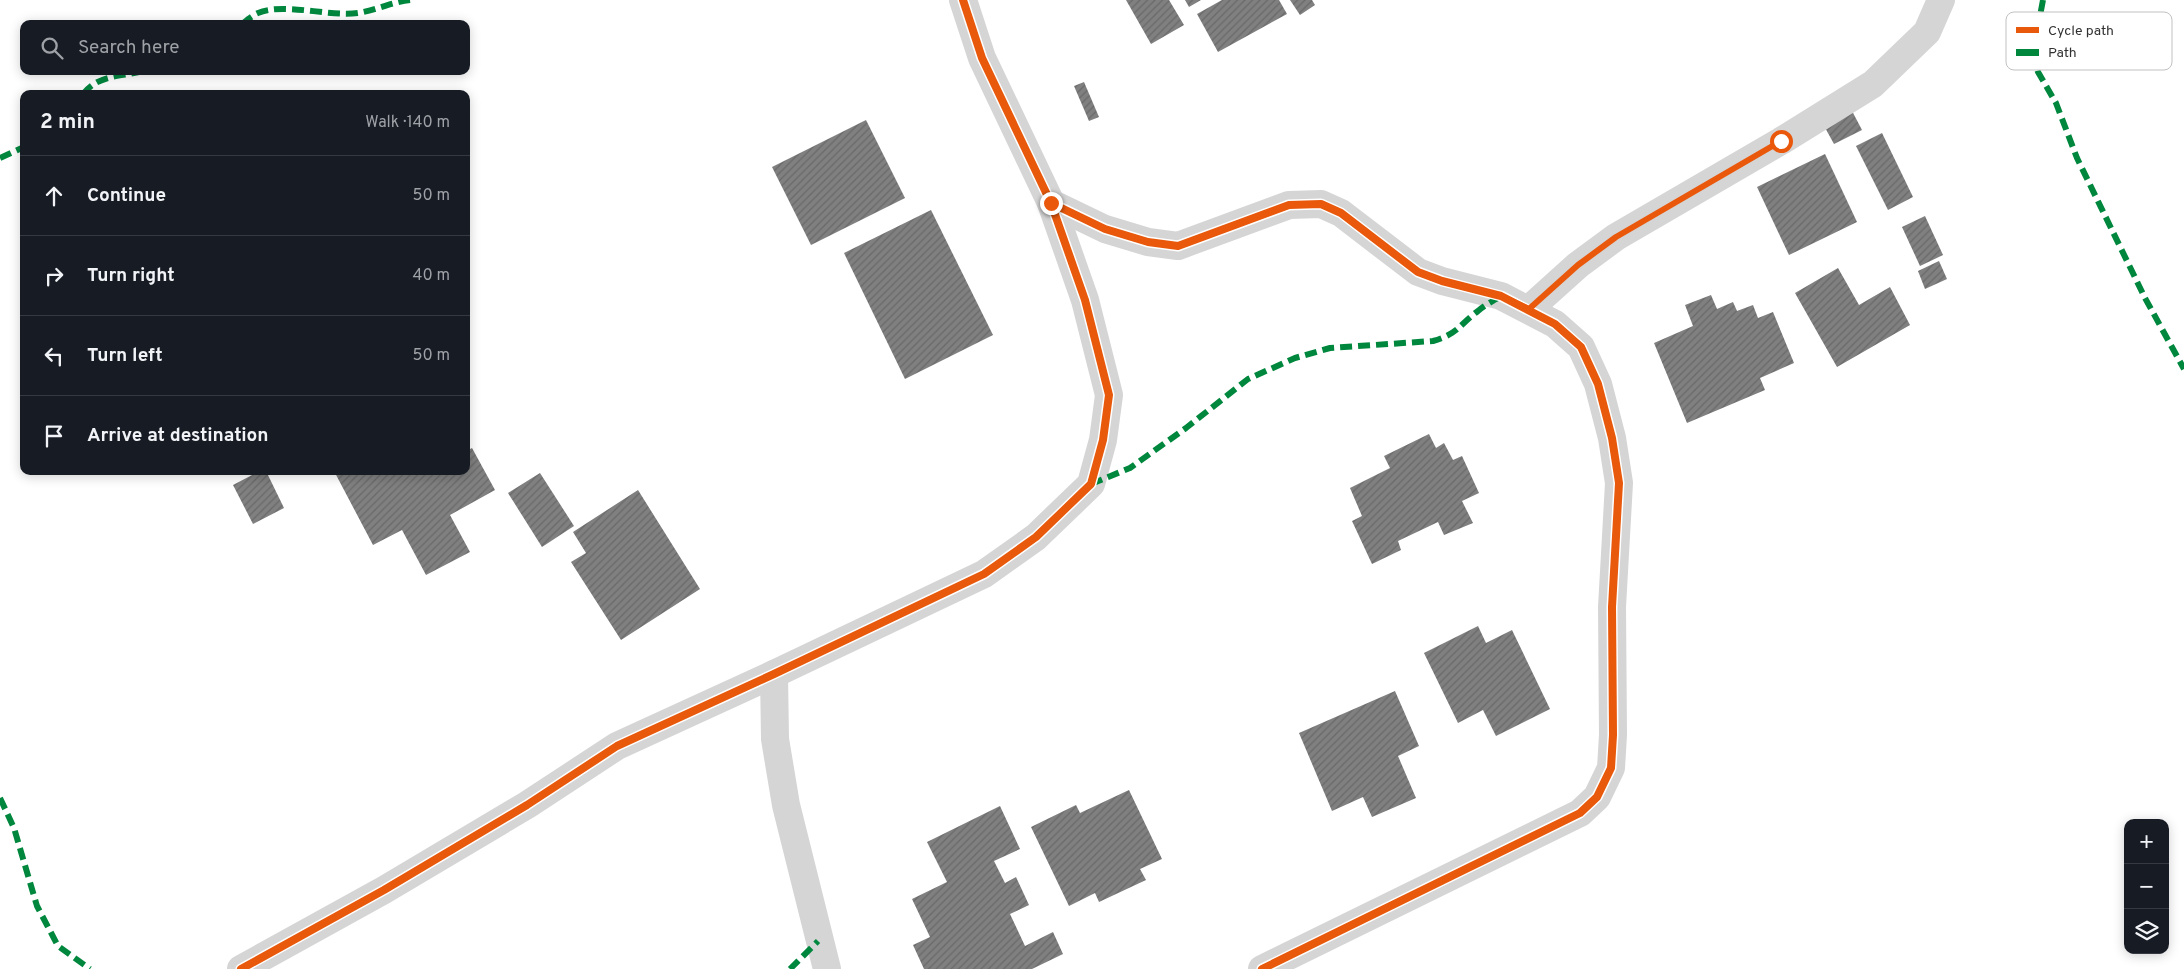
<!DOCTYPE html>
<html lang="en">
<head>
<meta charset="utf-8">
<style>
  :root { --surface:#171b24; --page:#20242c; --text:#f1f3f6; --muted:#9ea1a6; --line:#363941 }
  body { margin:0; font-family:Overpass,sans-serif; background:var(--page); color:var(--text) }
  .controls { position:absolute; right:15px; bottom:15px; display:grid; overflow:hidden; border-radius:10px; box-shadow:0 2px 12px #0003 }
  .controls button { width:45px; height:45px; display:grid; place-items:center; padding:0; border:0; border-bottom:1px solid var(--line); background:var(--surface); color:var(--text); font:25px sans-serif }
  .stop { position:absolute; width:15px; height:15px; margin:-11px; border:4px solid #ea580c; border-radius:50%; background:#fff }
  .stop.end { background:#ea580c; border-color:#fff; box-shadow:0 1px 5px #0008 }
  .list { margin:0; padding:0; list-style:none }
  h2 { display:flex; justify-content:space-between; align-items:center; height:65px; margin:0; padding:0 20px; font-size:21px }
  h2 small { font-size:16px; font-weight:400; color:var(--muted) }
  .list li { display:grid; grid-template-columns:32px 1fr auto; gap:15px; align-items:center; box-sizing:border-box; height:80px; padding:0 20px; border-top:1px solid var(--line) }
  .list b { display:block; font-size:19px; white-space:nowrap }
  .list em { font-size:16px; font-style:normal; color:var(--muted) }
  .icon { flex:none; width:28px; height:28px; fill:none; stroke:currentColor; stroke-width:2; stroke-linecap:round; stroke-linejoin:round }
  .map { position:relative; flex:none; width:2184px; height:969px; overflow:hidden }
  .search { position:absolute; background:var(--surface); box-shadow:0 2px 12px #0003; left:20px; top:20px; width:450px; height:55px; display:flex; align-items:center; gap:12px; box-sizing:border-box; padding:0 18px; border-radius:10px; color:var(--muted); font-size:19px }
  .panel { position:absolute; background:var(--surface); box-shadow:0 2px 12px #0003; left:20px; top:90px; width:450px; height:385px; border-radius:10px }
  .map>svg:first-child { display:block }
  .building { fill:url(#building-hatch) }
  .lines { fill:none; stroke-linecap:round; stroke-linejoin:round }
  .minor { stroke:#d5d5d5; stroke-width:28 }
  .quiet { stroke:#00873e; stroke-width:6; stroke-dasharray:12 6; stroke-linecap:butt }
  .cycleway-casing { stroke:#fff; stroke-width:11 }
  .cycleway { stroke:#e8590c; stroke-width:8 }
  .route { stroke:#ea580c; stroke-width:6 }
  .key { fill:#fff; stroke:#c1c1c1; stroke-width:1 }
  .key-label { font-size:14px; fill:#313131 }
</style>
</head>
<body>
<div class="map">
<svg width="2184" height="969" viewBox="0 0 2184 969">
  <defs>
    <pattern id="building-hatch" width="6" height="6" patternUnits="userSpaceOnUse" patternTransform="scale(1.25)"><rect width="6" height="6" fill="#808080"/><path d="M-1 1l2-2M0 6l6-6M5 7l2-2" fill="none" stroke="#696969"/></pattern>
  </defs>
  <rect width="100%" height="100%" fill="#fff"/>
  <g class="building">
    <polygon points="1126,0 1169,0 1184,25 1151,44"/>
    <polygon points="1185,0 1201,0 1189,7"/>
    <polygon points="1222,0 1279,0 1287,14 1218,52 1197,14"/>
    <polygon points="1290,0 1312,0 1315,5 1300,15"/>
    <polygon points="1084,82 1099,117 1089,121 1074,86"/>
    <polygon points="1851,109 1862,130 1834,144 1823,124"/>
    <polygon points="866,120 905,198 811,245 772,167"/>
    <polygon points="1882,133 1913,197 1888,210 1856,146"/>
    <polygon points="1825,154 1857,222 1789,255 1757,187"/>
    <polygon points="931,210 993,335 905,379 844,253"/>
    <polygon points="1925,216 1943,255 1920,266 1902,227"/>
    <polygon points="1939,261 1947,279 1925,289 1918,271"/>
    <polygon points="1838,268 1859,305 1890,287 1910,325 1837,367 1795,293"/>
    <polygon points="1711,295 1717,309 1733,302 1737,311 1753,305 1758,318 1773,312 1794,363 1760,378 1765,390 1687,423 1654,343 1693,326 1685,305"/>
    <polygon points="1429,434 1436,448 1444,443 1453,460 1462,456 1479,493 1462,501 1473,523 1444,535 1438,522 1398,541 1401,550 1372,564 1352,521 1362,516 1350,488 1390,468 1384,456"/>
    <polygon points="472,448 495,490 450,515 470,552 426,575 402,530 373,545 334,471 466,471 466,451"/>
    <polygon points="260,471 266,471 284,508 253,524 233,485"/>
    <polygon points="540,473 574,526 542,547 508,493"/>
    <polygon points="638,490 700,589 621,640 571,562 586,553 573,532"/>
    <polygon points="1478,626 1486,643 1512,630 1550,709 1496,736 1483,710 1458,723 1424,653"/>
    <polygon points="1395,691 1419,746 1398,756 1416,798 1372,817 1363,797 1332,811 1299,733"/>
    <polygon points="1129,790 1162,859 1140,869 1146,880 1099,902 1095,893 1069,906 1031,827 1076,805 1080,813"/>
    <polygon points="1000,806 1020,849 994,861 1005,883 1016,877 1029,905 1010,914 1025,946 1053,932 1063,954 1032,969 924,969 913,945 930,937 912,899 947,882 927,842"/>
  </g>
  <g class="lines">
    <g class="minor">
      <polyline points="1051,203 1105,229 1148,242 1178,246 1289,205 1321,204 1341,213 1418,272 1442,281 1501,296 1555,324 1581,347 1598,384 1612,438 1619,483 1612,607 1613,735 1611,768 1597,797 1580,813 1262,969"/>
      <polyline points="1529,309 1578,265 1616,237 1781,141 1873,84 1927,32 1941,0"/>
      <polyline points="774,674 775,739 786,805 827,969"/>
      <polyline points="241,969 384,890 527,805 617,746 774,674 984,574 1036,537 1091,484 1103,440 1109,395 1085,300 1051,203 982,58 963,0"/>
    </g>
    <g class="quiet">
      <polyline points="2043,0 2034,48 2034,60 2038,72 2056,103 2077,158 2145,298 2184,369"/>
      <path d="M242,24C247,20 253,15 258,13C284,2 328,17 358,13C376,10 392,2 410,0"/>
      <path d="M83,94C99,74 121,77 143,71"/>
      <polyline points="0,158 24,147"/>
      <path d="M1091,484L1130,468L1186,428L1248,379L1295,358L1330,348L1433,341C1458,334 1459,325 1478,311C1485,305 1493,301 1501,296"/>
      <polyline points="0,798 14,828 37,906 58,946 90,969"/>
      <polyline points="790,969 818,941"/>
    </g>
    <defs>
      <g id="cycleway">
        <polyline points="1051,203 1105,229 1148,242 1178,246 1289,205 1321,204 1341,213 1418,272 1442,281 1501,296 1555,324 1581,347 1598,384 1612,438 1619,483 1612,607 1613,735 1611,768 1597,797 1580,813 1262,969"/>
        <polyline points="241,969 384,890 527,805 617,746 774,674 984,574 1036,537 1091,484 1103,440 1109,395 1085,300 1051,203 982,58 963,0"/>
      </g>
    </defs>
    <use href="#cycleway" class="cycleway-casing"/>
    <use href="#cycleway" class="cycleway"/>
  </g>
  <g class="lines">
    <polyline class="route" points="1051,203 1105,229 1148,242 1178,246 1290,205 1321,204 1341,213 1418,272 1442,281 1501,296 1529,309 1578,265 1616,237 1781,141"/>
  </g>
  <rect x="2006" y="12" width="166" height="58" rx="8" class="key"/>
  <rect x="2016" y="27" width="23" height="6" fill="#e8590c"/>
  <rect x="2016" y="49" width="23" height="7" fill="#00873e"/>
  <g class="key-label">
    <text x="2048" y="35">Cycle path</text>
    <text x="2048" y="57">Path</text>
  </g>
</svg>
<div class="controls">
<button>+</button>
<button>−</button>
<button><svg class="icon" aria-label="layers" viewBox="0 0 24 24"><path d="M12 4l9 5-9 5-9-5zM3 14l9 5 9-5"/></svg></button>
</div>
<div class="stop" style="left:1781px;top:141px"></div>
<div class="stop end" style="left:1051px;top:203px"></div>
<div class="search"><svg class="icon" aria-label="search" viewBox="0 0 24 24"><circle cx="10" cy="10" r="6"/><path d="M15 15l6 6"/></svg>Search here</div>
<section class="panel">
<h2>2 min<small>Walk · 140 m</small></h2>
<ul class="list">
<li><svg class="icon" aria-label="ahead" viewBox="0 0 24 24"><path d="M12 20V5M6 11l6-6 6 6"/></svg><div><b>Continue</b></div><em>50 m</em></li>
<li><svg class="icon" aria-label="right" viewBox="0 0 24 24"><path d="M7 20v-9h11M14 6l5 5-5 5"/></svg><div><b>Turn right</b></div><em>40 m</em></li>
<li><svg class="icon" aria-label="left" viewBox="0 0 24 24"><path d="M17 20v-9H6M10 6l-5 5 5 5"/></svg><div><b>Turn left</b></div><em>50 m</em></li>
<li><svg class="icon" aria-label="arrive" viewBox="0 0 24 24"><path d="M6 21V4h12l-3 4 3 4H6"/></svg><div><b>Arrive at destination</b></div></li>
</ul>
</section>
</div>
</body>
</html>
